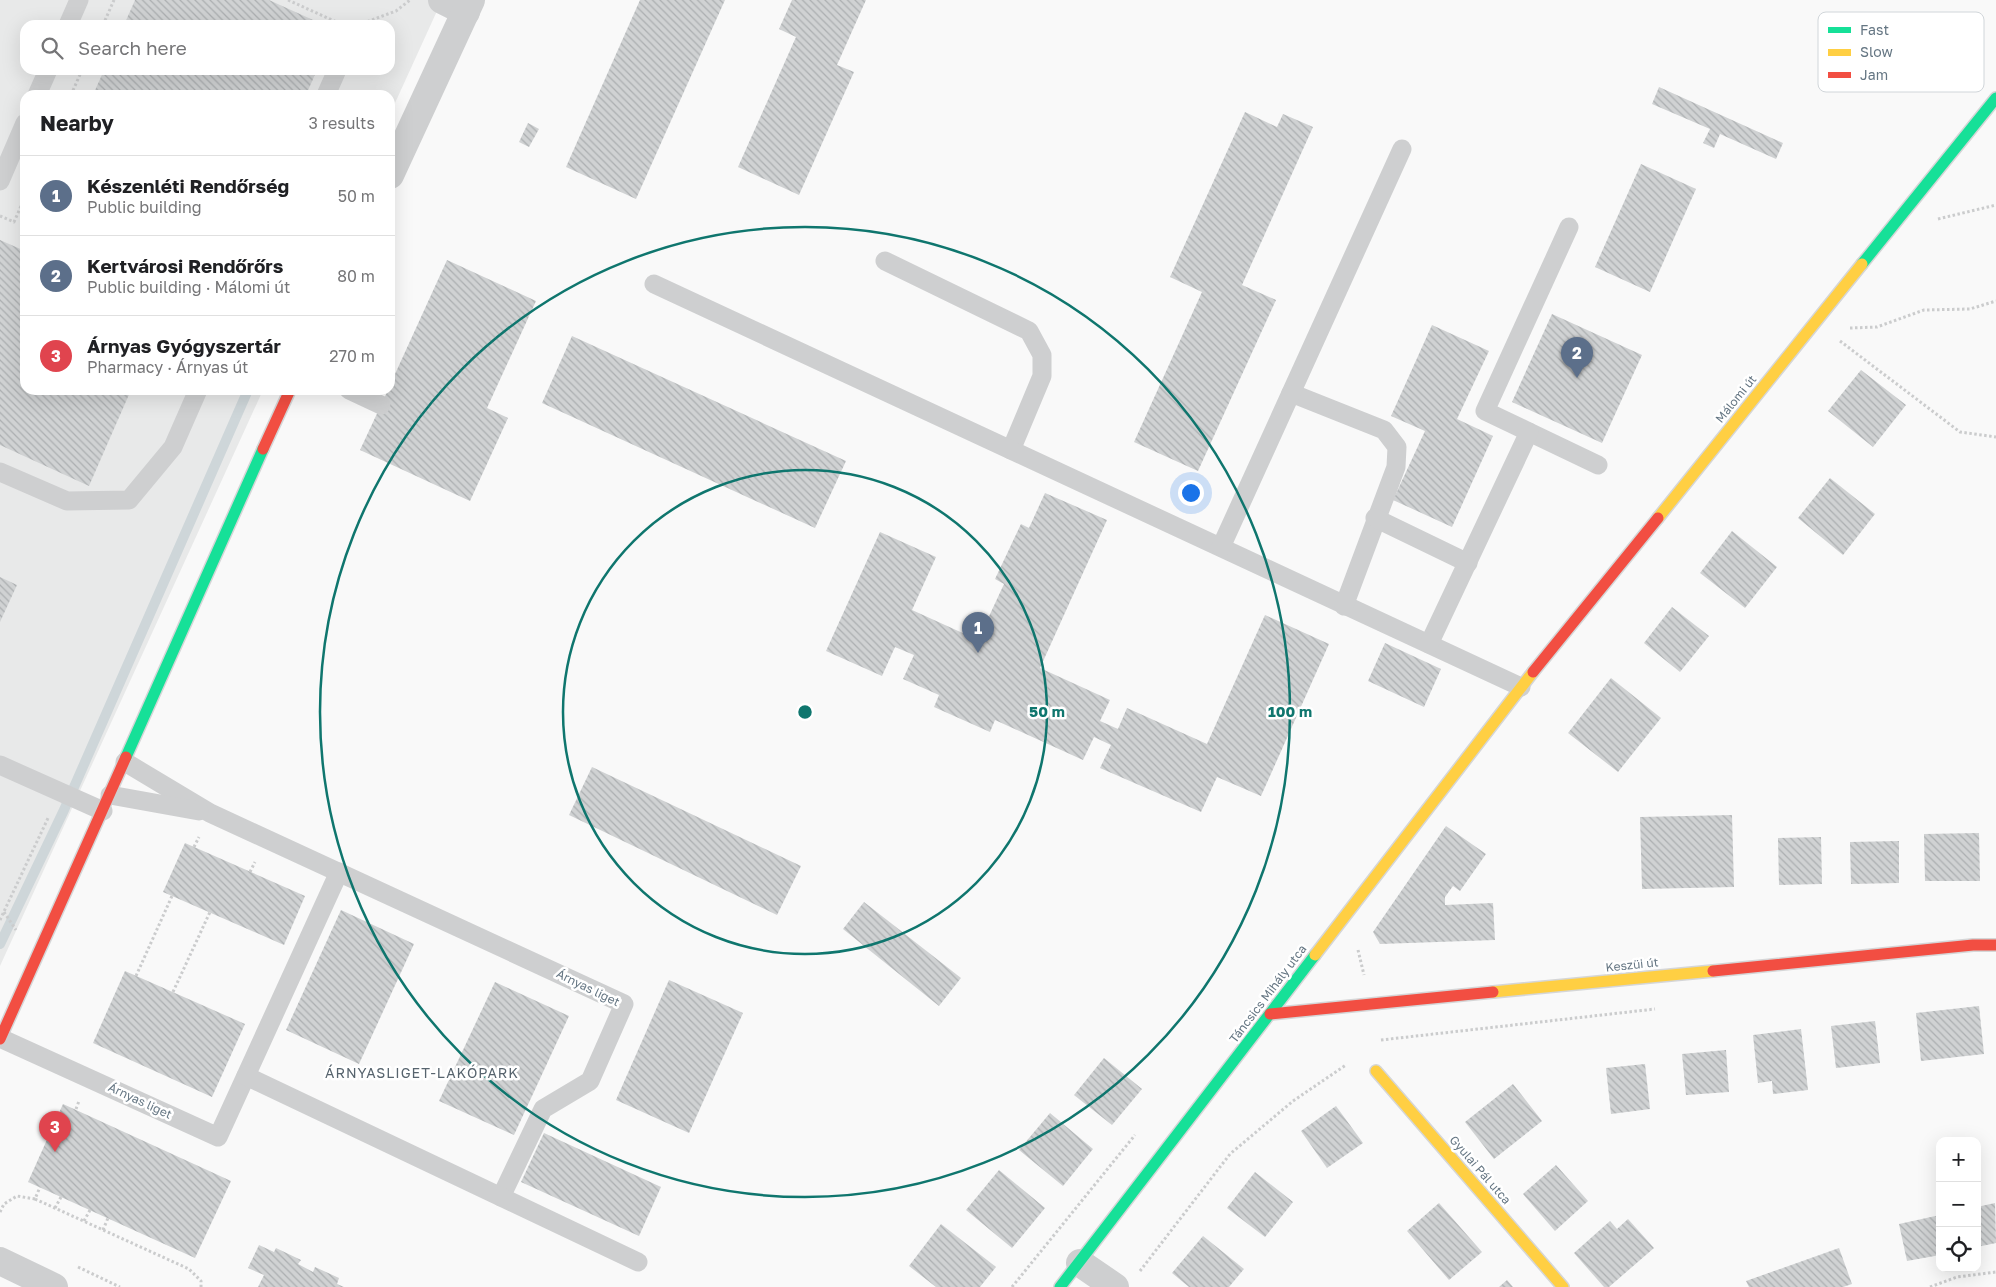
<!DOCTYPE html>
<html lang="en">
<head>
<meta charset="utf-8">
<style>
  :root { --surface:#fff; --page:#f2f2f2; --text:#202124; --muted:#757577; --line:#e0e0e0; --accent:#565c61 }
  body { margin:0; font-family:"Golos Text",sans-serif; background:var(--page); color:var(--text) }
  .controls { position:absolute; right:15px; bottom:15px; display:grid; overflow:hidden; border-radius:10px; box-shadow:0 5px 20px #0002 }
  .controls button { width:45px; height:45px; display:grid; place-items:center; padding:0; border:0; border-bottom:1px solid var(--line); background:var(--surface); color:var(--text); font:25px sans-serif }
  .you { position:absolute; left:1190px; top:492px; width:18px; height:18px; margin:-12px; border:4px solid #fff; border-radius:50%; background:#1a73e8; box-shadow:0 0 0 8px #1a73e833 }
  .badge { display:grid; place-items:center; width:32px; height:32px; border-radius:50%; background:var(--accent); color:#fff; font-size:16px; font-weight:700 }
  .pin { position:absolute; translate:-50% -41px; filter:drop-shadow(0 1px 2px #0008) }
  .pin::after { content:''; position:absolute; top:26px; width:18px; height:15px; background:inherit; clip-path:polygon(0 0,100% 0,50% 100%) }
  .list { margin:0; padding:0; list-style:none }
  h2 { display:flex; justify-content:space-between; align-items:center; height:65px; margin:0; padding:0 20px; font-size:21px }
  h2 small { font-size:16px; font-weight:400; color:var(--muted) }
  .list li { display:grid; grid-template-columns:32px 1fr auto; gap:15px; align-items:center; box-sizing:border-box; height:80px; padding:0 20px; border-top:1px solid var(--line) }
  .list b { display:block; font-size:19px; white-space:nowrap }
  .list p { margin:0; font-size:16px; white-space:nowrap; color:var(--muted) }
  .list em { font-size:16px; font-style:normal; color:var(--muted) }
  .icon { flex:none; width:28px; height:28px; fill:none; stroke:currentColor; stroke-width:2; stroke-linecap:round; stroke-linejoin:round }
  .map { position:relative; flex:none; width:1996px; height:1287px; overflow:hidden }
  .search { position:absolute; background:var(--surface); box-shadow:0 5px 20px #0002; left:20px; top:20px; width:375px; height:55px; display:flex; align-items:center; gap:12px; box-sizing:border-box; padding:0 18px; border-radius:15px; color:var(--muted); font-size:19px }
  .panel { position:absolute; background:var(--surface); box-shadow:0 5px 20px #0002; left:20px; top:90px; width:375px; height:305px; border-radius:15px }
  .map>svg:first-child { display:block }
  .built { fill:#e8e9e9; fill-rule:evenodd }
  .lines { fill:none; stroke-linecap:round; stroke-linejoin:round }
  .stream { stroke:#ced6d9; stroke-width:10 }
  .building { fill:url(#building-back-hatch) }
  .fast-casing { stroke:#d5d6d7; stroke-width:14 }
  .slow-casing { stroke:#d5d6d7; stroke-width:14 }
  .jam-casing { stroke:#d5d6d7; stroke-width:14 }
  .path { stroke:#cbcccd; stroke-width:3; stroke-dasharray:2.5 2.5; stroke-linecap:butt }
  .lane { stroke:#cecfd0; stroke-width:19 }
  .street { stroke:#cecfd0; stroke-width:28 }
  .fast { stroke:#16e098; stroke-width:11 }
  .slow { stroke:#ffcf43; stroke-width:11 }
  .jam { stroke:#f24e42; stroke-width:11 }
  .ring { fill:none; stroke:#0f766e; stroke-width:2.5 }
  .labels { text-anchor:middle; stroke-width:5; stroke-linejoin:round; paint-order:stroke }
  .street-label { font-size:12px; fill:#657683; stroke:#fff }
  .neighbourhood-label { font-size:14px; letter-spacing:1px; fill:#57646e; stroke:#fff }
  .key { fill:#fff; stroke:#d1d6da; stroke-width:1 }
  .key-label { font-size:14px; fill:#657683 }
  .centre { fill:#0f766e; stroke:#fff; stroke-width:2.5 }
  .ring-label { font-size:15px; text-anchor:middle; font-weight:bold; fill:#0f766e; stroke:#fff; stroke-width:5; stroke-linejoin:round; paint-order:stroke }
</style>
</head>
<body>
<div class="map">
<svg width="1996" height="1287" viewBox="0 0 1996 1287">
  <defs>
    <pattern id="building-back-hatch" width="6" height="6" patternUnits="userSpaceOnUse" patternTransform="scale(1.25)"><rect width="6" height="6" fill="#d0d2d3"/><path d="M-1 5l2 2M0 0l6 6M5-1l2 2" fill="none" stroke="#acafb1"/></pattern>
  </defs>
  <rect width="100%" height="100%" fill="#f9f9f9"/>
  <path class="built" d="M0,0H442L390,114V95H25V390H263L0,966ZM25,25H390V70H25Z"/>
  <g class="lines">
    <polyline class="stream" points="0,944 64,810 248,390"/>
  </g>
  <g class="building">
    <polygon points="135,0 269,0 324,25 124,25"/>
    <polygon points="640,0 725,0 636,199 566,167"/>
    <polygon points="792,0 866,0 837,65 854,72 799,195 738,167 796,37 779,29"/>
    <polygon points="104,70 317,70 306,95 93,95"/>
    <polygon points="1659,87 1783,143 1776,159 1720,134 1714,148 1703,143 1710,129 1652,104"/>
    <polygon points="1245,112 1277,127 1283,114 1313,127 1242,285 1276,300 1198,471 1134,442 1202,292 1170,277"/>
    <polygon points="528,123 539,129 529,147 519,142"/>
    <polygon points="1641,164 1696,189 1650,292 1595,267"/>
    <polygon points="0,240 25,251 25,390 131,390 89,486 0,445"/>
    <polygon points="447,260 536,301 487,408 508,418 470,501 360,450 388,390 390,390 390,385"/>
    <polygon points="1552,314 1642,355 1602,443 1512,402"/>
    <polygon points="1432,325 1489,351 1457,419 1493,436 1452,527 1393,500 1425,431 1391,416"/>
    <polygon points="572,336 846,461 815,528 542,403"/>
    <polygon points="1861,370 1906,405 1873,447 1828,411"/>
    <polygon points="1830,478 1875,514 1843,555 1798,518"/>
    <polygon points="1045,493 1107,520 1040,668 1110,700 1100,721 1118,729 1127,708 1207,744 1265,615 1329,644 1261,796 1217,777 1201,812 1100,768 1111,745 1094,737 1083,760 995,720 990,732 934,707 939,695 903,679 914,655 895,647 882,676 826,651 880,532 936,557 912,610 978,640 1004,584 995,579 1021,524 1029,528"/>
    <polygon points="1732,531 1777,567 1745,608 1700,573"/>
    <polygon points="0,577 17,585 0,622"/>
    <polygon points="1672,607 1709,636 1680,672 1644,643"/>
    <polygon points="1385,643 1441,669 1424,707 1368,681"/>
    <polygon points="1611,678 1661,718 1618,772 1568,733"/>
    <polygon points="592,767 801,866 777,915 569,815"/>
    <polygon points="1732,815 1734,887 1642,889 1640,817"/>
    <polygon points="1446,826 1486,854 1460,891 1453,886 1445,897 1445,905 1493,903 1495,940 1380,944 1373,932"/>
    <polygon points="1979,833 1980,881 1925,881 1924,834"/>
    <polygon points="1821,837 1822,884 1779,885 1778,838"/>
    <polygon points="1899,841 1899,883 1851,884 1850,842"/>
    <polygon points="185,843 305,896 284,945 163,892"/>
    <polygon points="864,902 961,978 939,1006 843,929"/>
    <polygon points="341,910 414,944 359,1064 286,1030"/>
    <polygon points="125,971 245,1024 212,1097 93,1043"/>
    <polygon points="669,980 743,1013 689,1133 616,1100"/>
    <polygon points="495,982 569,1016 514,1135 439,1101"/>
    <polygon points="1979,1006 1984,1054 1921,1061 1916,1013"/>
    <polygon points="1875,1021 1880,1063 1836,1068 1831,1026"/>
    <polygon points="1801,1029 1808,1090 1773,1094 1772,1081 1758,1083 1753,1035"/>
    <polygon points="1726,1050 1729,1092 1686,1095 1682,1054"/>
    <polygon points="1104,1058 1142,1089 1112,1125 1074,1095"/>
    <polygon points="1645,1064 1650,1109 1611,1114 1606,1068"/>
    <polygon points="1513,1084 1542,1121 1494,1159 1465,1122"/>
    <polygon points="63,1104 231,1181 195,1258 28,1182"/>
    <polygon points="1336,1106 1363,1143 1327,1168 1301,1131"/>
    <polygon points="1050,1113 1093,1149 1063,1186 1019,1150"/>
    <polygon points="544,1133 661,1187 639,1236 521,1182"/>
    <polygon points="1556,1165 1588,1201 1555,1231 1523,1194"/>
    <polygon points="999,1170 1045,1208 1012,1248 966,1210"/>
    <polygon points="1255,1172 1293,1202 1265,1237 1227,1208"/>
    <polygon points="1439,1203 1482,1252 1449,1280 1407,1231"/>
    <polygon points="1995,1203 1996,1243 1977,1247 1977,1207"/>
    <polygon points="1940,1215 1940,1255 1907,1261 1899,1224"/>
    <polygon points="1628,1219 1654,1248 1609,1287 1604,1287 1574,1253 1610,1221 1617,1229"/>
    <polygon points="941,1224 996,1267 980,1287 936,1287 909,1266"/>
    <polygon points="1203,1236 1244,1269 1229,1287 1189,1287 1172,1273"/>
    <polygon points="259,1245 274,1252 276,1248 301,1260 298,1264 313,1272 315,1267 339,1278 337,1284 344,1287 258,1287 264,1275 248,1268"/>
    <polygon points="1839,1248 1852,1284 1843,1287 1749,1287 1746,1281"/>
    <polygon points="1507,1280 1513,1287 1499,1287"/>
  </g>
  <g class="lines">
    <defs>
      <g id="fast">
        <polyline points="1862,264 1996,98"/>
        <polyline points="126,757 263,449"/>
        <polyline points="1060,1287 1315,955"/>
      </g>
      <g id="slow">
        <polyline points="1658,518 1862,264"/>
        <polyline points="1315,955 1533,672"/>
        <polyline points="1493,992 1713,971"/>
        <polyline points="1376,1071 1563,1287"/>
      </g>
      <g id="jam">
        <polyline points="263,449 290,390"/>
        <polyline points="1533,672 1658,518"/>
        <polyline points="1713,971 1973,945 1996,945"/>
        <polyline points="1270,1014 1493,992"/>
        <polyline points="0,1039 126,757"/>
      </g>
    </defs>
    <use href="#fast" class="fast-casing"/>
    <use href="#slow" class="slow-casing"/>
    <use href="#jam" class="jam-casing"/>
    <g class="path">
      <polyline points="288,0 343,25"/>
      <polyline points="103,25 114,0"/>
      <polyline points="358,25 396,11 410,0"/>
      <polyline points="71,95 82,70"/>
      <polyline points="0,216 14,222 25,197"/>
      <polyline points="1938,219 1996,205"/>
      <polyline points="1850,328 1877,327 1924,310 1970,309 1996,301"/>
      <polyline points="1840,341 1960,432 1996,437"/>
      <polyline points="194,847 199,837"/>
      <polyline points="250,872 255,862"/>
      <polyline points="4,912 16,930"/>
      <polyline points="0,920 49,816"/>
      <polyline points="1358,950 1364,975"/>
      <polyline points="136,976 172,896"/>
      <polyline points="173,992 210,912"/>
      <polyline points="1381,1040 1655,1009"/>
      <polyline points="76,1109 79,1101"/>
      <polyline points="35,1199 189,1269 201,1281 201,1287"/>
      <polyline points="55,1208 61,1197"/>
      <polyline points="0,1212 4,1204 17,1196 35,1199 40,1187"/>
      <polyline points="84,1221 90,1210"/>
      <polyline points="103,1230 108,1218"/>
      <polyline points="78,1267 120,1287"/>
      <polyline points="1140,1271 1230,1154 1293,1101 1346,1065"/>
      <polyline points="1012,1287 1135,1135"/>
      <polyline points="1930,1287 1957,1277 1996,1272"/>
    </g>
    <g class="lane">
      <polyline points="68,25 79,0"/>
      <polyline points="37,95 48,70"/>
      <polyline points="326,95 337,70"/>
      <polyline points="0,181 25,123"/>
      <polyline points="885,261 1029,331 1042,355 1042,376 1011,450"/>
      <polyline points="654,284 1521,687"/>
      <polyline points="349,390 381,405"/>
      <polyline points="1291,393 1384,430 1397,447 1396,467 1344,606"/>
      <polyline points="1529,432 1598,465"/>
      <polyline points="0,472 67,501 129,500 173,447 198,390"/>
      <polyline points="1375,518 1468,563"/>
      <polyline points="1221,547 1402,149"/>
      <polyline points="1429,644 1529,432 1485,411 1569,227"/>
      <polyline points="125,762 210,813 624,1004 590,1081 543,1109 501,1197"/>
      <polyline points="0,765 103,811"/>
      <polyline points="110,795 199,811"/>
      <polyline points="0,1038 218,1137 339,872"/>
      <polyline points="246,1076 638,1262"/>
    </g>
    <g class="street">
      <polyline points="442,0 466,12"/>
      <polyline points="390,175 471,0"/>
      <polyline points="0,1261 54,1287"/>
      <polyline points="1080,1263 1115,1287"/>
    </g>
    <use href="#fast" class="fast"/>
    <use href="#slow" class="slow"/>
    <use href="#jam" class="jam"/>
  </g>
  <g class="ring">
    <circle cx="805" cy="712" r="242"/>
    <circle cx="805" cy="712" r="485"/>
  </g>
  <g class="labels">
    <g class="street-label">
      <text transform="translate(1736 399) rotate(-51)" y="4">Málomi út</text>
      <text transform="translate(1632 965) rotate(-6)" y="4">Keszüi út</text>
      <text transform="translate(588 988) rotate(26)" y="4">Árnyas liget</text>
      <text transform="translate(1268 994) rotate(-53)" y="4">Táncsics Mihály utca</text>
      <text transform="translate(140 1101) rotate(25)" y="4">Árnyas liget</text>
      <text transform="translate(1480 1170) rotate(49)" y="4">Gyulai Pál utca</text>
    </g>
    <g class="neighbourhood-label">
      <text x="422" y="1078">ÁRNYASLIGET-LAKÓPARK</text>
    </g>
  </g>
  <rect x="1818" y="12" width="166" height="80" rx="8" class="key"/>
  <rect x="1828" y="27" width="23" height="6" fill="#16e098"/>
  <rect x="1828" y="49" width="23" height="7" fill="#ffcf43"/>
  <rect x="1828" y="72" width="23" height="6" fill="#f24e42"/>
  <g class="key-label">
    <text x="1860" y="35">Fast</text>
    <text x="1860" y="57">Slow</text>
    <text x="1860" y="80">Jam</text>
  </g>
  <circle cx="805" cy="712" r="8" class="centre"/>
  <g class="ring-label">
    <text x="1047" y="717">50 m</text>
    <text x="1290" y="717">100 m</text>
  </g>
</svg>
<div class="controls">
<button>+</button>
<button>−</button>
<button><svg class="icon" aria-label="locate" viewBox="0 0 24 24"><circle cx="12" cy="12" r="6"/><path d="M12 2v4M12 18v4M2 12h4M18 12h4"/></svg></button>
</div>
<div class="you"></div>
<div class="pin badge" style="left:978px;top:653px;background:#5c6f8a">1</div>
<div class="pin badge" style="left:1577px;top:378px;background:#5c6f8a">2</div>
<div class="pin badge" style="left:55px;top:1152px;background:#e0444e">3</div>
<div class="search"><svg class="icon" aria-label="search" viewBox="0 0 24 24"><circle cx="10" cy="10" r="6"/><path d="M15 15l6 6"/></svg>Search here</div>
<section class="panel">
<h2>Nearby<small>3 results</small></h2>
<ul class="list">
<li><span class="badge" style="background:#5c6f8a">1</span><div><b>Készenléti Rendőrség</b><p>Public building</p></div><em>50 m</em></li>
<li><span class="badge" style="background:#5c6f8a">2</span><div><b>Kertvárosi Rendőrőrs</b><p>Public building · Málomi út</p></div><em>80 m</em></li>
<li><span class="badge" style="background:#e0444e">3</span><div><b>Árnyas Gyógyszertár</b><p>Pharmacy · Árnyas út</p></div><em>270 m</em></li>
</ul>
</section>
</div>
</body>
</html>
